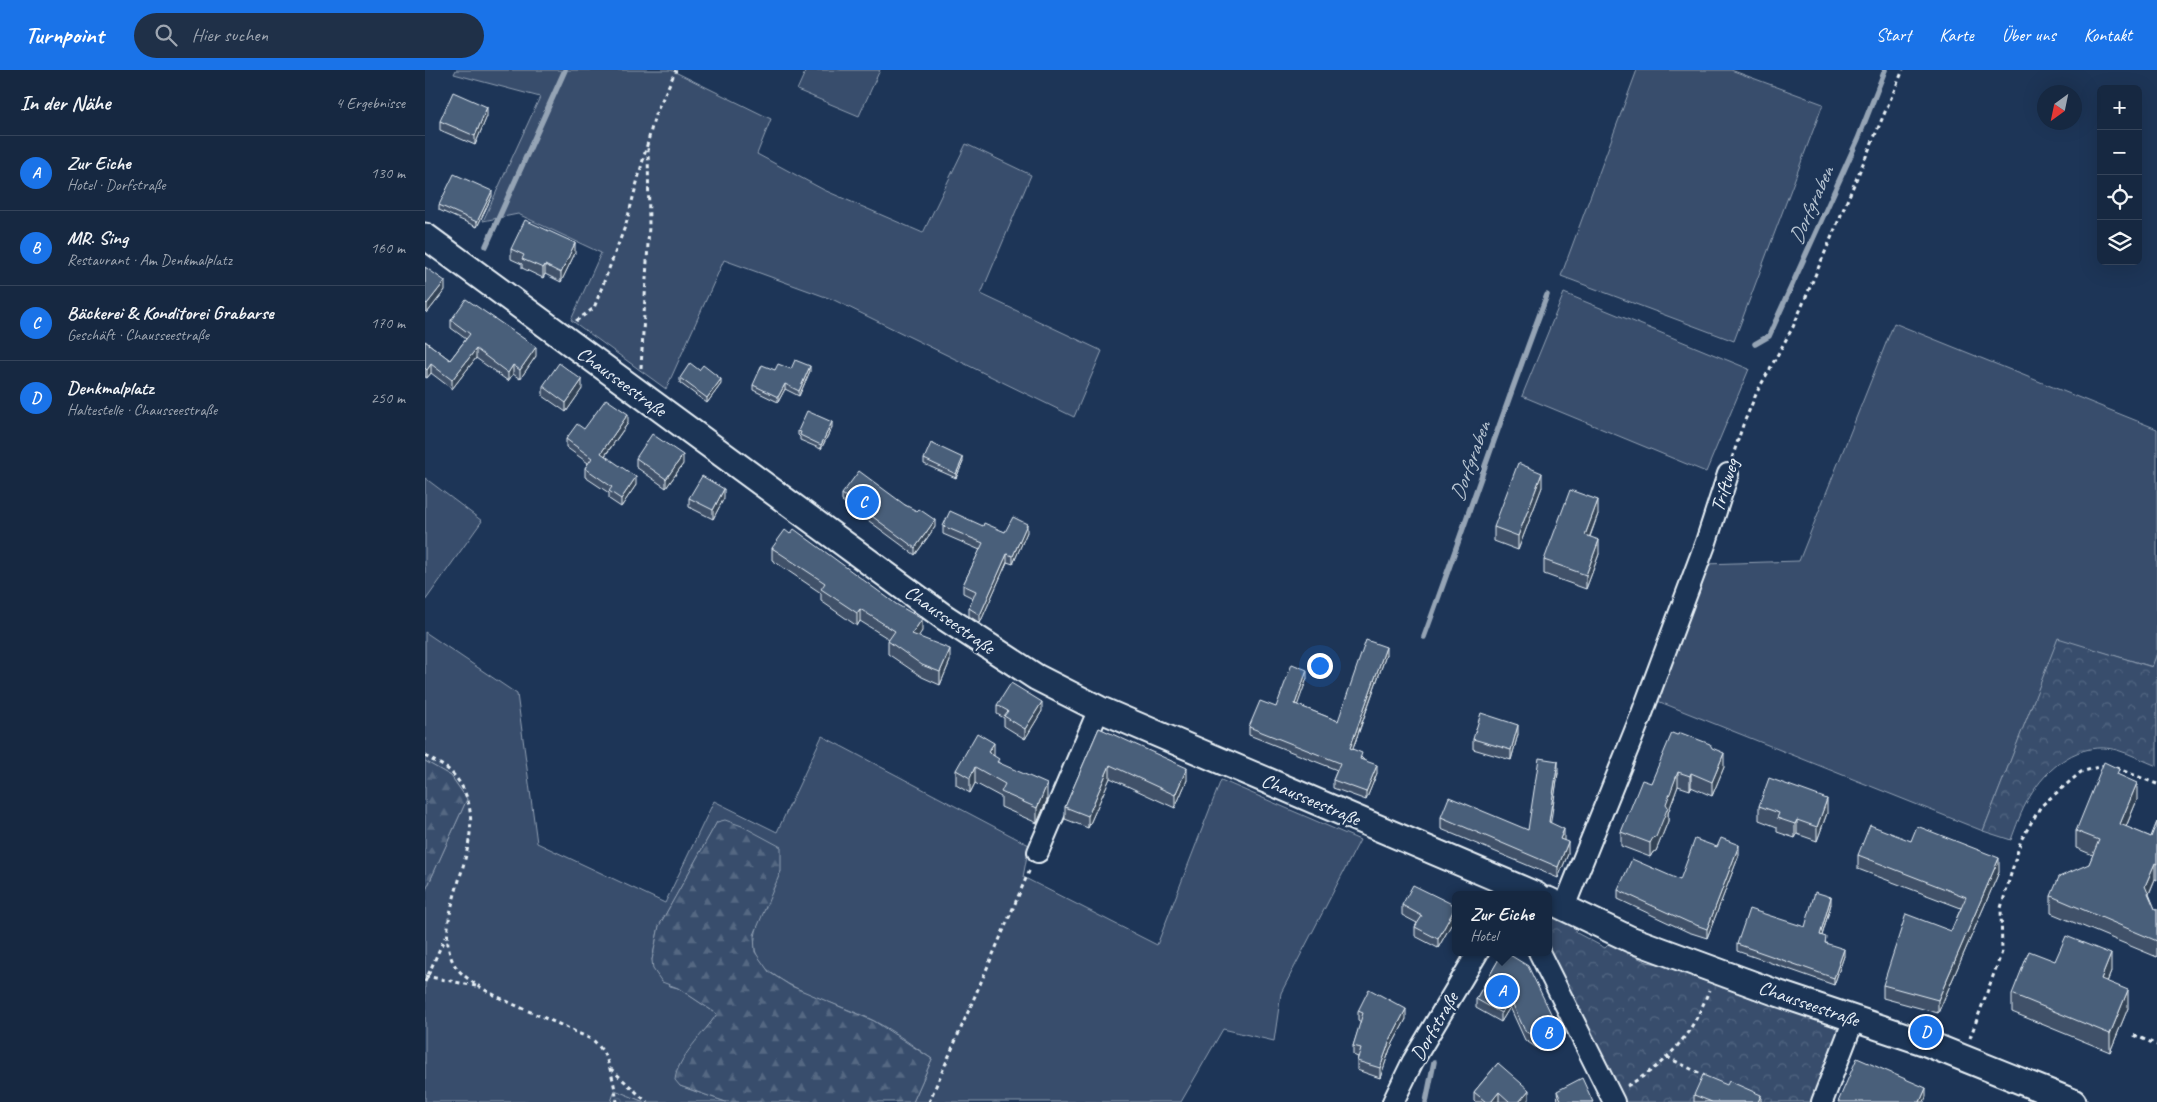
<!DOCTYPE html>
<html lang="de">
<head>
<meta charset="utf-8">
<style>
  :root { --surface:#162841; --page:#1f3048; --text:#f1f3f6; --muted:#9ea6b1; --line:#35445a; --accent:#1a73e8 }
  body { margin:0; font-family:Caveat,sans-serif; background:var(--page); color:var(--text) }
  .controls { position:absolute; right:15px; top:15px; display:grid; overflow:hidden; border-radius:8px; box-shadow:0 5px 20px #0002 }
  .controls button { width:45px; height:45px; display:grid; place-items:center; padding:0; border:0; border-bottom:1px solid var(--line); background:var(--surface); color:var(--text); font:25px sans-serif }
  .compass { position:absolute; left:1612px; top:15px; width:45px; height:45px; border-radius:50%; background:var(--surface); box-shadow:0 5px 20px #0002; rotate:213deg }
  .you { position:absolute; left:894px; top:595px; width:18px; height:18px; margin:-12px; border:4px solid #fff; border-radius:50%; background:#1a73e8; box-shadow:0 0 0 8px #1a73e833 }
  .badge { display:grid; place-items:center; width:32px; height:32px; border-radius:50%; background:var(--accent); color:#fff; font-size:16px; font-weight:700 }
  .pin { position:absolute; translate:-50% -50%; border:2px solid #fff; box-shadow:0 1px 5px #0006 }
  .popup { position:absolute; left:1027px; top:821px; width:100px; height:65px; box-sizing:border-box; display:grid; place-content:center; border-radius:8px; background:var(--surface); filter:drop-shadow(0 1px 4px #0005); font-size:16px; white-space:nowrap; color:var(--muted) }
  .popup b { font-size:19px; color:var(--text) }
  .popup::after { content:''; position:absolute; left:50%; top:100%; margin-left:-10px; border:10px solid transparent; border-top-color:var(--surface) }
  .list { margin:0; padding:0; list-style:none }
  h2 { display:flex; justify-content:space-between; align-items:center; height:65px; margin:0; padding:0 20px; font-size:21px }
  h2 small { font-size:16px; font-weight:400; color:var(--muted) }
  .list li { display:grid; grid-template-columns:32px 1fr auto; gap:15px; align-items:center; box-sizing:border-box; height:75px; padding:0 20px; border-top:1px solid var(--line) }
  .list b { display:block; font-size:19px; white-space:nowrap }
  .list p { margin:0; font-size:16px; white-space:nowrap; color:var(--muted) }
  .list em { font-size:16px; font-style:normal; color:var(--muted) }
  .icon { flex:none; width:28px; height:28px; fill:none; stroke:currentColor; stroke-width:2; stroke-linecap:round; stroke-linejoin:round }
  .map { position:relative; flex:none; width:1732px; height:1032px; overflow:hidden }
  header { display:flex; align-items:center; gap:30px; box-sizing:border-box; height:70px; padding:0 25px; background:var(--accent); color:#fff }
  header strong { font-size:24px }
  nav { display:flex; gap:28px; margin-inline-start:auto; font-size:18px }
  .search { width:350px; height:45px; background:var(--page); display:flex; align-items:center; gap:12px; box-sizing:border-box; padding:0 18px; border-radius:28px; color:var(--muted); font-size:19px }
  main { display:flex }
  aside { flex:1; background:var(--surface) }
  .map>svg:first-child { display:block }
  .grass { fill:#374d6c; stroke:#909fb2 }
  .forest { fill:url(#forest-firs); stroke:#909fb2 }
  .park { fill:url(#park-crowns); stroke:#909fb2 }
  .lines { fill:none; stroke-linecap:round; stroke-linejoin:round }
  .stream { stroke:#95a4b5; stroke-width:5.5 }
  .minor-casing { stroke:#e8f1f8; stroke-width:24 }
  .major-casing { stroke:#e8f1f8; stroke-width:29 }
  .path { stroke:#e8f1f8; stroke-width:3; stroke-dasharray:4 4; stroke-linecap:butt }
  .minor { stroke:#1d3557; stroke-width:20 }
  .major { stroke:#1d3557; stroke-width:25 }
  .wall { fill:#3f5169; stroke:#e8f1f8 }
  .shaded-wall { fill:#334255; stroke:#e8f1f8 }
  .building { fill:#495e7a; stroke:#e8f1f8 }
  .labels { text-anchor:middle; stroke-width:5; stroke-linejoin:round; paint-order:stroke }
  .street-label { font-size:20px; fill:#e8f1f8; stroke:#1d3557 }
  .water-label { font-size:21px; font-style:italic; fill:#b7c4d1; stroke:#1d3557 }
</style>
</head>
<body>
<header>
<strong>Turnpoint</strong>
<div class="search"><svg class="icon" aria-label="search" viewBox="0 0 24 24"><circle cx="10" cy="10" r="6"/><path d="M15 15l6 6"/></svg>Hier suchen</div>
<nav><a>Start</a><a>Karte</a><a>Über uns</a><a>Kontakt</a></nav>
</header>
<main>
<aside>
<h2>In der Nähe<small>4 Ergebnisse</small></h2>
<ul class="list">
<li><span class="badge">A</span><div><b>Zur Eiche</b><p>Hotel · Dorfstraße</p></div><em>130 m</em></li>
<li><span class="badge">B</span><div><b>MR. Sing</b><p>Restaurant · Am Denkmalplatz</p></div><em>160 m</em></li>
<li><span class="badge">C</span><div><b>Bäckerei &amp; Konditorei Grabarse</b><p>Geschäft · Chausseestraße</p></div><em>170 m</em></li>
<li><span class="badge">D</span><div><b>Denkmalplatz</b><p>Haltestelle · Chausseestraße</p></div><em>250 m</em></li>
</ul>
</aside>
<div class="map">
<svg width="1732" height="1032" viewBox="0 0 1732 1032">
  <defs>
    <pattern id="forest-firs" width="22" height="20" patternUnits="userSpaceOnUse" patternTransform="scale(1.25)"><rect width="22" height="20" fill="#374d6c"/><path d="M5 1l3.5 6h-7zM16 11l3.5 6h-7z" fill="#546782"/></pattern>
    <pattern id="park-crowns" width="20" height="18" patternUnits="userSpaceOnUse" patternTransform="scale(1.25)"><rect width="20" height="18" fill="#374d6c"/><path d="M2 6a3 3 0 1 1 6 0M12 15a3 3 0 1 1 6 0" fill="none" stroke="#546782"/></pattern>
  </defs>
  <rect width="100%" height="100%" fill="#1d3557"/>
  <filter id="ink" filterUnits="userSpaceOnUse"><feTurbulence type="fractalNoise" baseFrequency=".02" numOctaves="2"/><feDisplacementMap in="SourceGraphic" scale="10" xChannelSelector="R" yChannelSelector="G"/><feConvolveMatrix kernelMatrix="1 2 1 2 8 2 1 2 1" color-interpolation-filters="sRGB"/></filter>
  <g filter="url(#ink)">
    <g class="grass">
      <polygon points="31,0 246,0 346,49 332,84 399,120 498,163 541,74 606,105 556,224 677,281 649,347 409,230 299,190 241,319 146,250 176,183 93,144 58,151 115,27 29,4"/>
      <polygon points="381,0 455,0 434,46 372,20"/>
      <polygon points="1212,0 1306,0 1398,34 1309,271 1136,206"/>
      <polygon points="1139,223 1324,299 1281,402 1097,326"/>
      <polygon points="1469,253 1732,359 1732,583 1728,597 1633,569 1558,761 1230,630 1279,494 1374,491"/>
      <polygon points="0,408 57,451 0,531"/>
      <path d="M0,562L92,624L112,773L240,833L289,731L352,762L397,666L604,775L598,807L732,875L796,710L935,770L856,923L849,971L798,959L756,1032H488L507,989C488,976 469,961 449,951C420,935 338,916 330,880C326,858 347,822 356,801L292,752L234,856L227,890L245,916L253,918L292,944L251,1001L255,1016L301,1032H219L191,1021L186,1032H0V822L42,729L26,706L0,691Z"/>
    </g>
    <g class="forest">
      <polygon points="0,691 26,706 42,729 0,822"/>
      <path d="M300,750L317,756L356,777V801L329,865L330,882L344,902L366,916L449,951L507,989L488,1032H301L255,1016L250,1010C252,988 280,962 292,944L253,918L237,912L228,899L227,890L234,856L292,752Z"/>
    </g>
    <g class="park">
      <path d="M1633,568L1727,597L1732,583V696C1719,691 1706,684 1692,680C1655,670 1622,697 1604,728C1596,741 1591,757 1586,770L1558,761Z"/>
      <polygon points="1132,846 1153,857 1150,862 1180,878 1184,874 1222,892 1245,896 1411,956 1413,967 1385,1032 1199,1032 1123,879 1123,848"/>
      <polygon points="190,1020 219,1032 186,1032"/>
    </g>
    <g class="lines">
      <g class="stream">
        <polyline points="61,176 140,0"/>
        <polyline points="1330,274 1344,266 1433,69 1460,0"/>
        <path d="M999,567C1041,453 1079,338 1122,225"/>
        <polyline points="1001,1032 1009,992"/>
      </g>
      <defs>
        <g id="minor">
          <polyline points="613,782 674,639"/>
          <polyline points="1139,837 1216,646 1281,472 1303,404"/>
          <polyline points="1114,882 1189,1032"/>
          <polyline points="968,1032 988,991 1053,882"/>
          <polyline points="1397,1032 1429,949"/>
        </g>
        <g id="major">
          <polyline points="0,166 519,547 611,607 674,639 1111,825"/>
          <polyline points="1123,830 1205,869 1352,923 1501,973 1648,1032"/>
        </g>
      </defs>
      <use href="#minor" class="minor-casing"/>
      <use href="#major" class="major-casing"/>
      <g class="path">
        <polyline points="151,251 169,238 201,154 230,45 251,0"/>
        <polyline points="216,298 224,156 223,74"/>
        <polyline points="1307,388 1318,355 1332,322 1368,257 1478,0"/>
        <path d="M0,686C8,691 19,695 26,702C81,759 0,840 29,894C45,921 116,945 147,960C153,964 165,967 170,972C185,986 189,1014 192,1032"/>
        <polyline points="1691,698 1732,714"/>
        <polyline points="0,906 51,916"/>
        <polyline points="0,912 20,867"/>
        <polyline points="1709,965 1732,975"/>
        <polyline points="1545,968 1577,882 1576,838 1596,770 1616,736 1656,702 1680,695"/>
        <polyline points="1242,987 1280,1006"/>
        <polyline points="186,999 222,1032"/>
        <path d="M1202,1016C1243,993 1268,964 1284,920"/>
        <polyline points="504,1032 605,799"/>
      </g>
      <use href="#minor" class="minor"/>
      <use href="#major" class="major"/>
    </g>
    <g class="wall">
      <polygon points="62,46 50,75 15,60 15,51"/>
      <polygon points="67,126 52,157 14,140 14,135"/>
      <polygon points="86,179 150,183 136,212 120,204 118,208 97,198 97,194 86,189"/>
      <polygon points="0,197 20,220 2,243 0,241"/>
      <polygon points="26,250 111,286 95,309 88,304 83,311 51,288 27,319 6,303 2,308 0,307 0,271 25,290 41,269 26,258"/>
      <polygon points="366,299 385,301 374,326 360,319 353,332 328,320 328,315 350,300"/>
      <polygon points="274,300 296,314 282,333 255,313 255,308"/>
      <polygon points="118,316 157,319 141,342 118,326"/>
      <polygon points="203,353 180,386 211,415 196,437 184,429 184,423 160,407 160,398 163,393 141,377 141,369 159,359"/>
      <polygon points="407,357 396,379 375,370 375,367 373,365 373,361"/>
      <polygon points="211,388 258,394 241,418 211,397"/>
      <polygon points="499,389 538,392 531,408 499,394"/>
      <polygon points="1117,417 1093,480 1069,471 1069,457"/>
      <polygon points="417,424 480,435 510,457 490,485 417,431"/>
      <polygon points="264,428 299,428 288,449 264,437"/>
      <polygon points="1173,444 1165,467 1174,484 1161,519 1119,504 1119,490"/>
      <polygon points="518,456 558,456 580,462 602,462 588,494 582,492 555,553 544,546 544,538 548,528 538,523 538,515 555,480 518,464"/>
      <polygon points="347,478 497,561 493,566 525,591 515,615 497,607 463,584 463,571 464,569 435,551 432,556 396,531 396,523 347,490"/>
      <polygon points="961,585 928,679 952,703 941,730 908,718 908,710 912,700 824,665 824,657 851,637 882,608 872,635 913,651"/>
      <polygon points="572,635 617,641 600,669 579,656 579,648 572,644"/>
      <polygon points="674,658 762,710 750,738 685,708 663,758 640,749 640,737"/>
      <polygon points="1093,664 1086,690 1048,679 1048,669"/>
      <polygon points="1252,665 1299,697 1287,726 1266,717 1265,720 1253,716 1243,743 1243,751 1231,781 1228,782 1225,787 1196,776 1196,762 1226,713"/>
      <polygon points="569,686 574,693 622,730 612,753 576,737 576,727 550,713 545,723 531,715 531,700"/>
      <polygon points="1133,703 1125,753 1139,771 1143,784 1133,808 1016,759 1016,747 1103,760"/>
      <polygon points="1694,705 1712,730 1701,757 1726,767 1732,752 1732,810 1730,809 1724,824 1730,839 1732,839 1732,887 1626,843 1626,826 1664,794 1668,785 1651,778 1651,761"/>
      <polygon points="1334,736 1402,743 1392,771 1372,764 1370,768 1352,762 1352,757 1334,750"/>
      <polygon points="1486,771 1574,802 1513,943 1458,928 1458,915 1526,861 1536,838 1433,799 1433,785"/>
      <polygon points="1292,777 1314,785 1282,868 1263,862 1193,829 1193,820 1255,810"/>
      <polygon points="1406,834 1397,866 1401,873 1419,886 1409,915 1312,881 1312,874 1380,857"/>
      <polygon points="977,835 1031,836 1031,846 1013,878 990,866 990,857 992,853 977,845"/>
      <polygon points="1078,882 1134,969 1130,977 1115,980 1100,970 1085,937 1076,952 1051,938 1051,929"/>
      <polygon points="1630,891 1686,902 1682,912 1703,938 1685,982 1587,942 1587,924"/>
      <polygon points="933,941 981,949 965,979 955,1008 932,1000 932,991 933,987 928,985 928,976 936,952 933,950"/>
      <polygon points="1073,993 1104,1030 1102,1032 1050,1032 1049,1031 1049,1022"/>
      <polygon points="1132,1021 1168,1032 1133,1032"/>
      <polygon points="1269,1025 1336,1032 1269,1032"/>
    </g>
    <g class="shaded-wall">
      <polygon points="62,37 62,46 50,75 50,66"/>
      <polygon points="67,121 67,126 52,157 52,152"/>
      <polygon points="150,173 150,183 136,212 136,203"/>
      <polygon points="120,195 120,204 118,208 118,198"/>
      <polygon points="20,211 20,220 2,243 2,234"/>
      <polygon points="111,277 111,286 95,309 95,300"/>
      <polygon points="51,279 51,288 27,319 27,310"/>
      <polygon points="6,294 6,303 2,308 2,300"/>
      <polygon points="88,295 88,304 83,311 83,303"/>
      <polygon points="385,296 385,301 374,326 374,321"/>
      <polygon points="296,309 296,314 282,333 282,328"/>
      <polygon points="157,310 157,319 141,342 141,333"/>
      <polygon points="360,314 360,319 353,332 353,327"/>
      <polygon points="203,344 203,353 176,391 176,383"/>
      <polygon points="407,352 407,357 396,379 396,375"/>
      <polygon points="258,385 258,394 241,418 241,409"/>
      <polygon points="538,388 538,392 531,408 531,404"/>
      <polygon points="1117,403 1117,417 1093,480 1093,466"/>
      <polygon points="211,407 211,415 196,437 196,429"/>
      <polygon points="299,419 299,428 288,449 288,440"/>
      <polygon points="1173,430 1173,444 1160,479 1160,465"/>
      <polygon points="510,450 510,457 490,485 490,478"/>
      <polygon points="602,454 602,462 588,494 588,486"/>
      <polygon points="1174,470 1174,484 1161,519 1161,505"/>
      <polygon points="582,484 582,492 555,553 555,545"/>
      <polygon points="435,539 435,551 432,556 432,543"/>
      <polygon points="497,549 497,561 487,576 487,564"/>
      <polygon points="961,577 961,585 925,686 925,678"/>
      <polygon points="525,579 525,591 515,615 515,602"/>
      <polygon points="882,600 882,608 870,642 870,634"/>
      <polygon points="617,632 617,641 600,669 600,659"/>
      <polygon points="1093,655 1093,664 1086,690 1086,680"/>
      <polygon points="569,673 569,688 563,682"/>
      <polygon points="1299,683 1299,697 1287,726 1287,712"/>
      <polygon points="1133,691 1133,703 1124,764 1124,752"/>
      <polygon points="685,695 685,708 663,758 663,746"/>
      <polygon points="952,695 952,703 941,730 941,722"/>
      <polygon points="550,697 550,713 545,723 545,708"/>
      <polygon points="762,698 762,710 750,738 750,725"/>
      <polygon points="1253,702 1253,716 1243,743 1243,751 1231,781 1228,782 1225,787 1225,773"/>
      <polygon points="1266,703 1266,717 1265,720 1265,706"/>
      <polygon points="1712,713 1712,730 1695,771 1695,754"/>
      <polygon points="622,714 622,730 612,753 612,738"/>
      <polygon points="1402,729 1402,743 1392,771 1392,757"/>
      <polygon points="1372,750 1372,764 1370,768 1370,754"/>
      <polygon points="1139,759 1139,771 1135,769"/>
      <polygon points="1143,772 1143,784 1133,808 1133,797"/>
      <polygon points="1314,775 1314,785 1282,868 1282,859"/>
      <polygon points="1574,788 1574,802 1513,943 1513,930"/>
      <polygon points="1730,793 1730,809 1720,833 1720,816"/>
      <polygon points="1406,827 1406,834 1395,872 1395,865"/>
      <polygon points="1031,836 1031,846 1013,878 1013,869"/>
      <polygon points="1419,879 1419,886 1409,915 1409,908"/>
      <polygon points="1686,884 1686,902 1676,927 1676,909"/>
      <polygon points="1703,920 1703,938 1685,982 1685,964"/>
      <polygon points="1085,928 1085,937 1076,952 1076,943"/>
      <polygon points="981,939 981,949 965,979 955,1008 955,998 965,970"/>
      <polygon points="1134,960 1134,969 1130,977 1115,980 1115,971"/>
      <polygon points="1501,1018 1501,1027 1499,1032 1495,1032"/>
      <polygon points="1104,1020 1104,1030 1102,1032 1094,1032"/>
      <polygon points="1074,1022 1074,1032 1066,1032"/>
      <polygon points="1336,1025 1336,1032 1333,1032"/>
    </g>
    <g class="building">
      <polygon points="28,22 62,37 50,66 15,51"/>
      <polygon points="29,104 67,121 52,152 14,135"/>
      <polygon points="100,150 150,173 136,203 120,195 118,198 97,189 99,185 86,179"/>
      <polygon points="0,197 20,211 2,234 0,232"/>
      <polygon points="41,229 111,277 95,300 88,295 83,303 51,279 27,310 6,294 2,300 0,298 0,271 25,290 45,264 26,250"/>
      <polygon points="370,290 385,296 374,321 360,314 353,327 328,315 337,295 350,300 353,294 366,299"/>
      <polygon points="134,293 157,310 141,333 118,316"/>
      <polygon points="265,293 274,300 278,295 296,309 282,328 255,308"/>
      <polygon points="181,329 203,344 176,383 211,407 196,429 184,421 187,417 160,398 167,388 141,369 152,354 159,359"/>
      <polygon points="382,341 407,352 396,375 375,365 376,362 373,361"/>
      <polygon points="227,364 258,385 241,409 211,388"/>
      <polygon points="506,373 538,388 531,404 499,389"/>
      <polygon points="1093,393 1117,403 1093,466 1069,457"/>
      <polygon points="434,401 480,435 492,441 494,439 510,450 490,478 417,424"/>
      <polygon points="277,406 299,419 288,440 264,428"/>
      <polygon points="1145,420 1173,430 1160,465 1174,470 1161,505 1119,490"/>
      <polygon points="525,441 558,456 559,453 580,462 588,447 602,454 588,486 582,484 555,545 544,538 551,521 538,515 558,473 518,456"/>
      <polygon points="369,459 471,534 497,549 487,564 525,579 515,602 497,595 463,571 470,561 435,539 432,543 396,519 400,513 347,478 360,460 365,464"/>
      <polygon points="941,570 961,577 925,678 937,683 935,689 952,695 941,722 908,710 915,693 824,657 835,631 851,637 867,594 882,600 870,634 913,651"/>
      <polygon points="586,613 617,632 600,659 579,646 583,641 572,635"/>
      <polygon points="1056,643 1093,655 1086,680 1048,669"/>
      <polygon points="674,658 762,698 750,725 685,695 663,746 640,737"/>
      <polygon points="552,663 569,673 563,682 574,689 572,692 622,714 612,738 576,722 580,714 550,697 545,708 531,700"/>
      <polygon points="1247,663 1252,665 1256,663 1285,674 1287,678 1299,683 1287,712 1266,703 1265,706 1253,702 1241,734 1243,737 1231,767 1228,768 1225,773 1196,762 1217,710 1226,713"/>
      <polygon points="1114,688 1133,691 1124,752 1139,759 1135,769 1143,772 1133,797 1016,747 1024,727 1103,760"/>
      <polygon points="1679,692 1694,699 1692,704 1712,713 1695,754 1726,767 1732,752 1732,794 1730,793 1720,816 1730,839 1732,839 1732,871 1626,826 1634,807 1664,794 1674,770 1651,761"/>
      <polygon points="1344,708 1402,729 1392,757 1372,750 1370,754 1352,748 1354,743 1334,736"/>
      <polygon points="1445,755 1486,771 1492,756 1574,788 1513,930 1458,915 1481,844 1526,861 1541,827 1433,785"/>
      <polygon points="1296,768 1314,775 1282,859 1263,852 1193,820 1207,789 1255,810 1270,769 1292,777"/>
      <polygon points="988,815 1031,836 1013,869 990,857 997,846 977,835"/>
      <polygon points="1390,822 1406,827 1395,865 1401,867 1400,873 1419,879 1409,908 1312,874 1324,839 1380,857"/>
      <polygon points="1641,866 1686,884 1676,909 1703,920 1685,964 1587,924 1604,881 1630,891"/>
      <polygon points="1078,882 1080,882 1103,896 1134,960 1130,967 1115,971 1100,961 1085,928 1076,943 1051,929"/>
      <polygon points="944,919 981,939 965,970 955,998 932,991 936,978 928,976 938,943 933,941"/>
      <polygon points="1432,988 1501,1018 1495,1032 1413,1032"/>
      <polygon points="1073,993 1104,1020 1094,1032 1085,1032 1074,1022 1066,1032 1061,1032 1049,1022"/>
      <polygon points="1278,1005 1302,1015 1304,1011 1336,1025 1333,1032 1287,1032 1269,1025"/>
      <polygon points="1157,1008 1168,1032 1137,1032 1132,1021"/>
    </g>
  </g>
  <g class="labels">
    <g class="street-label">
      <text transform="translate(197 311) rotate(36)" y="7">Chausseestraße</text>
      <text transform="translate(1299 415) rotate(-73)" y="7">Triftweg</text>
      <text transform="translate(525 549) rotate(35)" y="7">Chausseestraße</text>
      <text transform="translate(886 729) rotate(23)" y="7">Chausseestraße</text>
      <text transform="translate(1384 933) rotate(19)" y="7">Chausseestraße</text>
      <text transform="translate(1009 956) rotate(-60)" y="7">Dorfstraße</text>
    </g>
    <g class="water-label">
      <text transform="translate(1386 135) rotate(-66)" y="7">Dorfgraben</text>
      <text transform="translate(1045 391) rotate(-70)" y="7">Dorfgraben</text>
    </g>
  </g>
</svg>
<div class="controls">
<button>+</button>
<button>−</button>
<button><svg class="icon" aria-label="locate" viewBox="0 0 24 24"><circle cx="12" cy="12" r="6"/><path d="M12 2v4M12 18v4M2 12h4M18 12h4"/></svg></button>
<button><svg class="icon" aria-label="layers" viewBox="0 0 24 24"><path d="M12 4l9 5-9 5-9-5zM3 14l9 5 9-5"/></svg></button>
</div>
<svg class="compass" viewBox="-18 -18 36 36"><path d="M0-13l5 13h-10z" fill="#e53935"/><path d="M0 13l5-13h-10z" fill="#9ea6b1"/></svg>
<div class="you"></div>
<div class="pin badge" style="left:1077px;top:921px">A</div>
<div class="popup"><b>Zur Eiche</b>Hotel</div>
<div class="pin badge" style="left:1123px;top:963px">B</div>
<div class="pin badge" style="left:438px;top:432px">C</div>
<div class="pin badge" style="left:1501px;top:962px">D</div>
</div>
</main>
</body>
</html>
